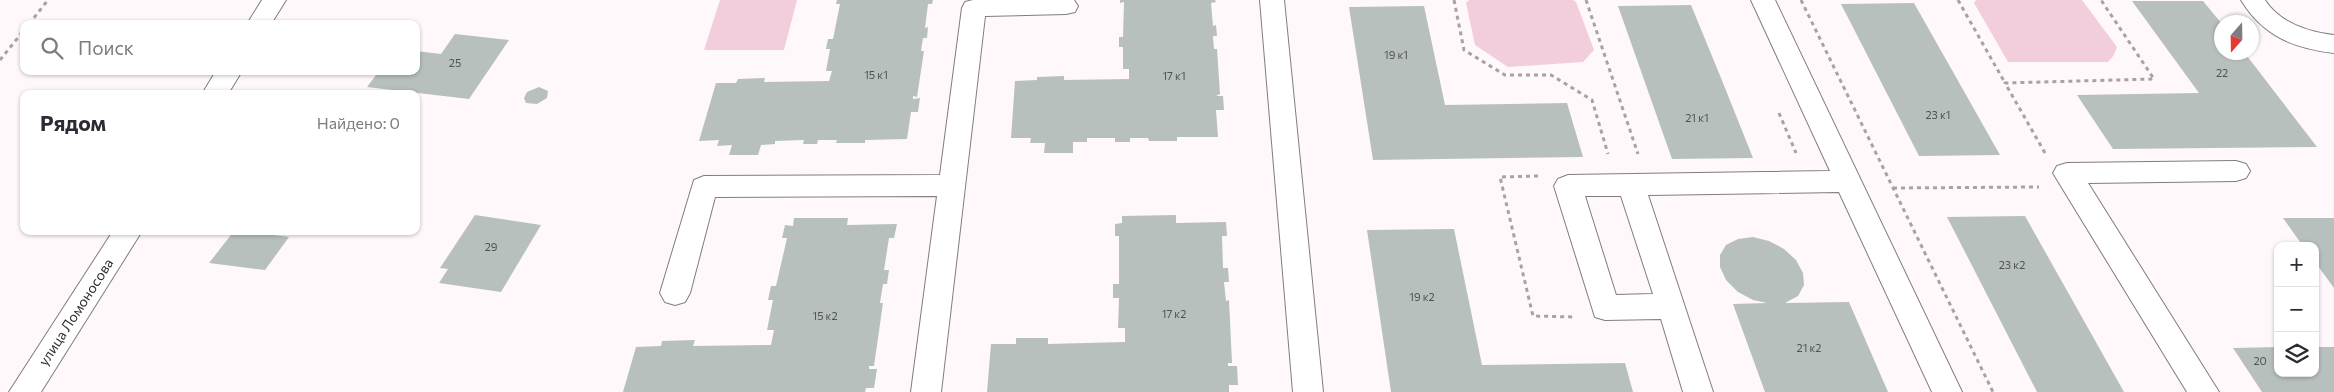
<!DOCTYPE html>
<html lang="ru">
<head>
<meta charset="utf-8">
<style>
  :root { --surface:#fff; --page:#f2f2f3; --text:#2b2b33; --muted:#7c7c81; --line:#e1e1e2 }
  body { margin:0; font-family:Commissioner,sans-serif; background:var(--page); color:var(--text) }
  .controls { position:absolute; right:15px; bottom:15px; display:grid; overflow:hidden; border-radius:10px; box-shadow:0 1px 4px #0004 }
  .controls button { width:45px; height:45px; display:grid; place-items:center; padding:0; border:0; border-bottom:1px solid var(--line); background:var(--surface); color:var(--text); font:25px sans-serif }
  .compass { position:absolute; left:2214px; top:15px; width:45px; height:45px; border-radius:50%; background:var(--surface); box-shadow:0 1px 4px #0004; rotate:200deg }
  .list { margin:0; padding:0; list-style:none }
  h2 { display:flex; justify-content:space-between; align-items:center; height:65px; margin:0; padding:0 20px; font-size:21px }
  h2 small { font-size:16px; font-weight:400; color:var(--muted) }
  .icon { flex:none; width:28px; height:28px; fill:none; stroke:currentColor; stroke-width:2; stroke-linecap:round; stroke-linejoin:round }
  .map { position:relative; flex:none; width:2334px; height:392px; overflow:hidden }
  .search { position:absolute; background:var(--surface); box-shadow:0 1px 4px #0004; left:20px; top:20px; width:400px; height:55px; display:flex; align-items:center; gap:12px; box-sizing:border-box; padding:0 18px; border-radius:10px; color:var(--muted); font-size:19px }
  .panel { position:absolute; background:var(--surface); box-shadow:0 1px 4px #0004; left:20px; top:90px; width:400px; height:145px; border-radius:10px }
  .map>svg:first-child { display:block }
  .green { fill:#f2cedd }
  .building { fill:#b7c0bc }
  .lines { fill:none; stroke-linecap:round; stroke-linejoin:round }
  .minor-casing { stroke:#847b7e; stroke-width:2 }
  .path { stroke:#a7a2a4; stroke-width:3; stroke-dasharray:4 4; stroke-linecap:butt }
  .minor { fill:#fff; fill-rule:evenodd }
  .labels { text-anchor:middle; stroke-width:4; stroke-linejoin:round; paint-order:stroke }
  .number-label { font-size:11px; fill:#535253 }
  .street-label { font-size:14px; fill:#322e30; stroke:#fff }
</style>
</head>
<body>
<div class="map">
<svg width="2334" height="392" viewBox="0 0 2334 392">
  <rect width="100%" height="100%" fill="#fef8fa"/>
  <g class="green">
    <polygon points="720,0 797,0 784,50 704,50"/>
    <polygon points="1469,0 1573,0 1576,2 1594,50 1583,62 1508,67 1475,45 1466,3"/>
    <polygon points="1976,0 2082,0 2117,47 2114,55 2108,62 2008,62 1974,3"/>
  </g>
  <g class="building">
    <polygon points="837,0 933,0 932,4 928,4 925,28 928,27 927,38 923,38 921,51 924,51 917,97 913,96 913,99 920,98 918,112 911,112 907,139 865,140 865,143 836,143 837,140 818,140 817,144 803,144 804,140 775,141 775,144 761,145 758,155 729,155 732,145 717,146 719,140 699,141 716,83 736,83 738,79 765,78 764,82 829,81 832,71 826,71 830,49 826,49 828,39 833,39 840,4 836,4"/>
    <polygon points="1120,0 1215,0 1216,2 1211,3 1213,26 1216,25 1217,36 1213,36 1214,49 1217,49 1220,94 1216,96 1223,96 1224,110 1216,110 1218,137 1177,137 1177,141 1149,141 1148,138 1130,138 1130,142 1115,142 1115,138 1087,138 1087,142 1073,142 1073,153 1044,153 1045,143 1030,143 1031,138 1011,138 1015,81 1037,80 1037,77 1064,76 1064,80 1129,79 1129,69 1123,69 1123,47 1119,47 1119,37 1123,37 1124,2 1120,3"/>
    <polygon points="2132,1 2203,1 2222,24 2222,52 2244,52 2317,147 2113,149 2077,95 2199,93"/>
    <polygon points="1914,3 2000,155 1919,156 1841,4"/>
    <polygon points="1691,5 1721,78 1753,158 1672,159 1618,6"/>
    <polygon points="1424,6 1445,105 1567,103 1583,157 1373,160 1349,7"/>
    <polygon points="455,34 509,40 469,99 367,87 379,71 416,71 416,51 441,54"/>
    <polygon points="539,87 548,91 547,98 537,104 526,103 524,98 527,92"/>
    <polygon points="475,215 541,225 501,292 439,283 448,269 440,268"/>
    <polygon points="1176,215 1176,223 1226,222 1227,236 1222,236 1223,268 1228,268 1229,282 1224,282 1226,301 1229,300 1232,363 1228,363 1228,366 1237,366 1238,385 1229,385 1229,392 987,392 991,344 1016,344 1016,338 1048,338 1048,344 1125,342 1125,328 1118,328 1119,298 1113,298 1113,284 1119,284 1119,236 1115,236 1115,224 1122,223 1122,216"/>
    <polygon points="2025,216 2124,392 2037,392 1947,217"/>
    <polygon points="794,218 848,218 847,225 897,224 894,238 889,238 884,270 889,270 887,284 883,284 880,303 883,303 874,366 869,366 869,369 877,369 874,388 866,388 865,392 623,392 636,347 661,346 662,341 695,340 693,346 771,345 774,330 767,330 773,300 768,300 771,286 776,286 787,238 782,238 785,225 793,226"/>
    <polygon points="2283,218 2334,218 2334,288 2315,262 2315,246 2303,246"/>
    <polygon points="1454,229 1482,365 1625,363 1633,392 1391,392 1367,230"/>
    <polygon points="234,231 243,231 289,237 265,270 209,263"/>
    <polygon points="1753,237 1769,241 1784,249 1796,260 1803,273 1804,285 1798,296 1785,303 1849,302 1888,392 1765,392 1733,304 1767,303 1753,300 1738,292 1726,280 1720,267 1720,255 1726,245 1738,239"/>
    <polygon points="2278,347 2278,373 2315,373 2315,347 2334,347 2334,392 2262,392 2233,348"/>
  </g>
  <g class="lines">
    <defs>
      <g id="minor">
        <polygon points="262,0 286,0 271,24 247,24"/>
        <polygon points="973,0 1074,0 1078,6 1075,12 1066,14 985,16 941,392 911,392 937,196 715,197 690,293 685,302 675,305 665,302 660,293 694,180 704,176 940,175 962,8 965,2"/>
        <polygon points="1260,0 1284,0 1323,392 1293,392"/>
        <path d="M1751,0H1775L1962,392H1932L1839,192L1648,195L1713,392H1683L1661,319L1605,320L1595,317L1554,186L1558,179L1568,175L1830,171ZM1585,196H1621L1653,294L1616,295Z"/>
        <path d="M2241,0H2265C2280,23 2308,32 2334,35V53C2293,48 2263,36 2241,0Z"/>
        <polygon points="216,71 242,71 228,94 202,94"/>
        <polygon points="2236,161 2246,164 2250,171 2246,178 2236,181 2088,183 2219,392 2187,392 2053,173 2057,166 2067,163"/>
        <polygon points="113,231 142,231 41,392 9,392"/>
      </g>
    </defs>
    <use href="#minor" class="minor-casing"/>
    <g class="path">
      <polyline points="1454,0 1464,50 1505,75 1551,75 1592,100 1608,154"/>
      <polyline points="1586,0 1638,154"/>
      <polyline points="1801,0 1993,392"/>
      <polyline points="1958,0 2005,83"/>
      <polyline points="29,24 48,0"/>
      <polyline points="0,60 24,30"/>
      <polyline points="1779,113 1796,153"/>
      <polyline points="2045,153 2005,83 2154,79 2101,0"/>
      <polyline points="1538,176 1500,177 1533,316 1575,317"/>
      <polyline points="1893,188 2039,187"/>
    </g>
    <use href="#minor" class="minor"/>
  </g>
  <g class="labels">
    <g class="number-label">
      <text x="1396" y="59">19 к1</text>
      <text x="455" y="67">25</text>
      <text x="2222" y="77">22</text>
      <text x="876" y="79">15 к1</text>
      <text x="1174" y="80">17 к1</text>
      <text x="1938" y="119">23 к1</text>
      <text x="1697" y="122">21 к1</text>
      <text x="491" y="251">29</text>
      <text x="2012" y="269">23 к2</text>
      <text x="1422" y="301">19 к2</text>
      <text x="1174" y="318">17 к2</text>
      <text x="825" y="320">15 к2</text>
      <text x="1809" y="352">21 к2</text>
      <text x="2260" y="365">20</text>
    </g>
    <g class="street-label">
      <text transform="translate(76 312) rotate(-57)" y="5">улица Ломоносова</text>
    </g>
  </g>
</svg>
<div class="controls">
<button>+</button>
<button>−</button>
<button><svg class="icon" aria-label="layers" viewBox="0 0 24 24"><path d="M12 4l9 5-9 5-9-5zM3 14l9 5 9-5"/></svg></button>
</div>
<svg class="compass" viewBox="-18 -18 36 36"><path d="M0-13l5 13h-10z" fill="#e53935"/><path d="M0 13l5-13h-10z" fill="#7c7c81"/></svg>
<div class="search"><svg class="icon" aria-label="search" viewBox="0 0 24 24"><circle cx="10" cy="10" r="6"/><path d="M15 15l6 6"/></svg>Поиск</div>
<section class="panel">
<h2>Рядом<small>Найдено: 0</small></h2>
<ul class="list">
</ul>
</section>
</div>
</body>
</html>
